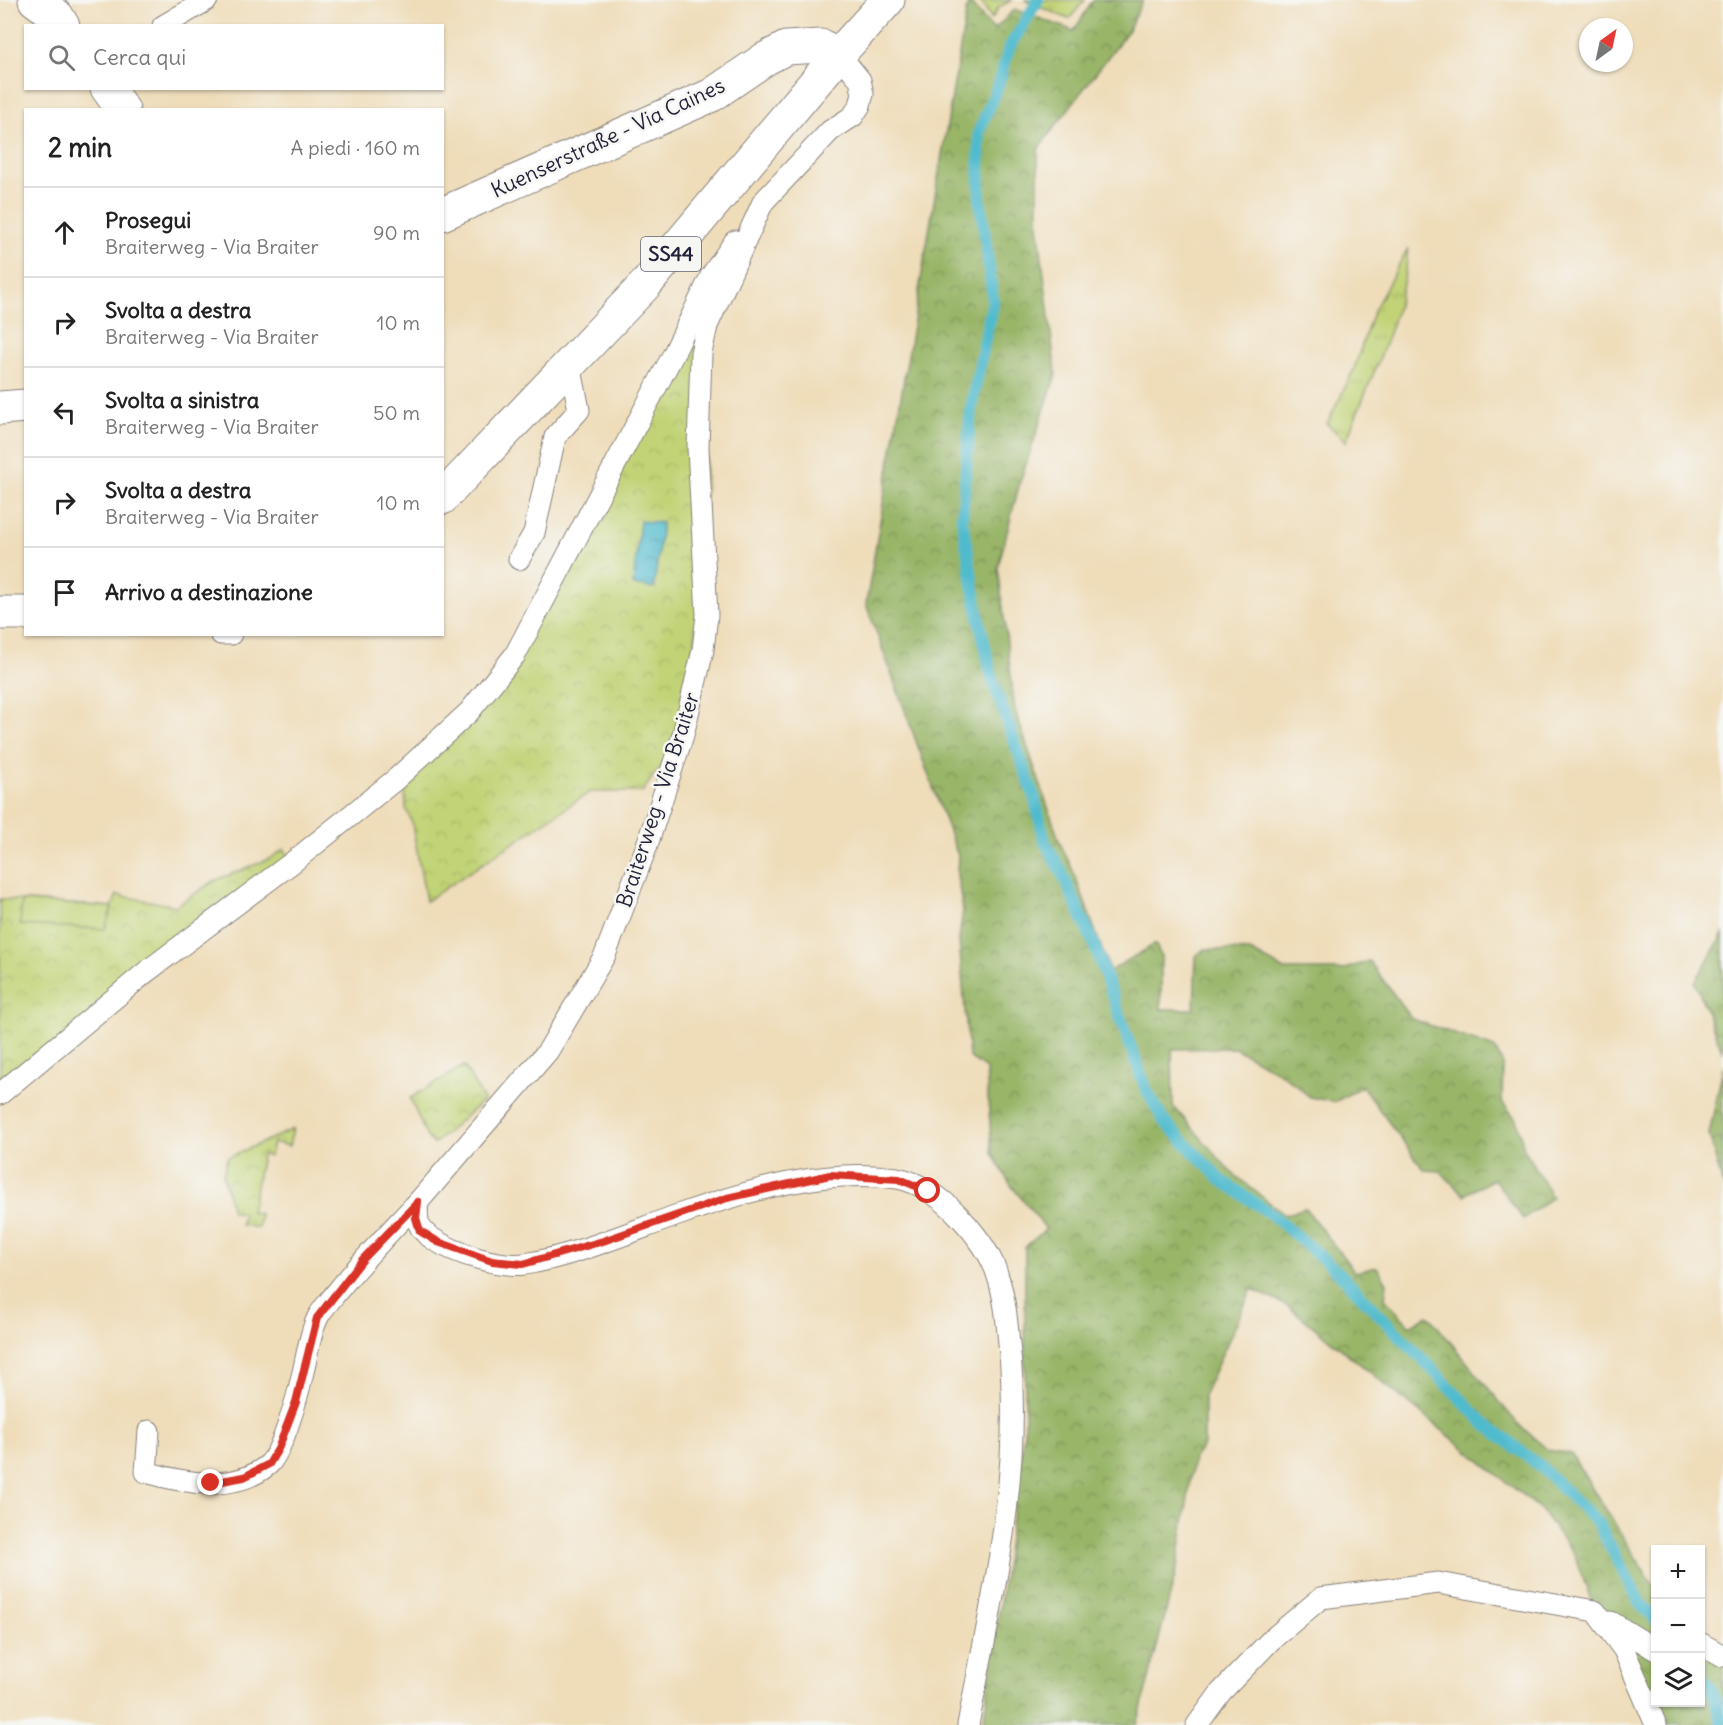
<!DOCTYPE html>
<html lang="it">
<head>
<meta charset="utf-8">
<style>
  :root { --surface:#fff; --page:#f6f6f6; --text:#222; --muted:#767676; --line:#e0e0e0 }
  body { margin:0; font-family:Delius,sans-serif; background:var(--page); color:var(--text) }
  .controls { position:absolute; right:18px; bottom:18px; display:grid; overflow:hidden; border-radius:0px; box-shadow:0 2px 4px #0004 }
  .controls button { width:54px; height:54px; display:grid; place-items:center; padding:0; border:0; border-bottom:2px solid var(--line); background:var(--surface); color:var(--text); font:30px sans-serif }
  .compass { position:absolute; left:1579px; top:18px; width:54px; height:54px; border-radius:50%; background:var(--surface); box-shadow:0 2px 4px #0004; rotate:33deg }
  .stop { position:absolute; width:18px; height:18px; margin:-14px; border:4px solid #d93025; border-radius:50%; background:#fff }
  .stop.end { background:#d93025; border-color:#fff; box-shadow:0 2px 6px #0008 }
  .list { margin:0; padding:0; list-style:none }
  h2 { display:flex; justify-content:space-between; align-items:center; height:78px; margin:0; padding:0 24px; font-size:26px }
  h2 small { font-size:20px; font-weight:400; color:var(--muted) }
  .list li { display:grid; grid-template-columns:39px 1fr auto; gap:18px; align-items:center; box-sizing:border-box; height:90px; padding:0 24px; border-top:2px solid var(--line) }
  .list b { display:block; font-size:22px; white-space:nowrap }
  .list p { margin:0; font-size:20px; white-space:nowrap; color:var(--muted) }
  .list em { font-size:20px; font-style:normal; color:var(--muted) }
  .icon { flex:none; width:33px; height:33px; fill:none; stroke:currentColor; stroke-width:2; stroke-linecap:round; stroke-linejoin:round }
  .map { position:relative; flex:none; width:1723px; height:1725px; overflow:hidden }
  .search { position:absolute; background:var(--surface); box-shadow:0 2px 4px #0004; left:24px; top:24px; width:420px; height:66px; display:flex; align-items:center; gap:15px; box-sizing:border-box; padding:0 21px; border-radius:0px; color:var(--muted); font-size:22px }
  .panel { position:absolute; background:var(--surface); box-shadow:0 2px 4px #0004; left:24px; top:108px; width:420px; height:528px; border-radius:0px }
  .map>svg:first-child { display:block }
  .grass { fill:url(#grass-tufts); stroke:#727a58; stroke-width:1.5 }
  .forest { fill:url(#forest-crowns); stroke:#5d6c51; stroke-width:1.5 }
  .park { fill:url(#park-crowns); stroke:#727a58; stroke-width:1.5 }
  .garden { fill:#c1d376; stroke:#727a58; stroke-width:1.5 }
  .water { fill:url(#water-ripples); stroke:#3a6e84; stroke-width:1.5 }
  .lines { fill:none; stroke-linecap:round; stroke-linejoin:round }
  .stream { stroke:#51bbce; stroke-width:12 }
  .lane-casing { stroke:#88807a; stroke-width:23 }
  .street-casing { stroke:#88807a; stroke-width:35 }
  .primary-casing { stroke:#88807a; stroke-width:35 }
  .lane { stroke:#fff; stroke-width:21 }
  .street { stroke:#fff; stroke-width:33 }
  .primary { stroke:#fff; stroke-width:33 }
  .route { stroke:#d93025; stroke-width:8 }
  .labels { text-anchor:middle; stroke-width:5; stroke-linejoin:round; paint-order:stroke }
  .shield { fill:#f6f6f2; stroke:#626272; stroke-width:1.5 }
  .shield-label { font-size:20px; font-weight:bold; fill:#22223b }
  .street-label { font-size:21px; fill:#22223b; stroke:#f6f6f2 }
</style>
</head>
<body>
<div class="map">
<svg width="1723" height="1725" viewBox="0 0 1723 1725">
  <defs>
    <pattern id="grass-tufts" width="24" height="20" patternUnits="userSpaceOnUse" patternTransform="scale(1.5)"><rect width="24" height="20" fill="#c1d376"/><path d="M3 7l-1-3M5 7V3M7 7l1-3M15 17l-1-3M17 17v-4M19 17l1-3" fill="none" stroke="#a6b567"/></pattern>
    <pattern id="forest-crowns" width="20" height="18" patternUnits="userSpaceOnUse" patternTransform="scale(1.5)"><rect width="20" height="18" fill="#98b567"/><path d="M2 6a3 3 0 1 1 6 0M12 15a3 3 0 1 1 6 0" fill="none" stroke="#7c9356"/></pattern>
    <pattern id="park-crowns" width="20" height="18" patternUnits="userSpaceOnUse" patternTransform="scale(1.5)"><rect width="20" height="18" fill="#c1d376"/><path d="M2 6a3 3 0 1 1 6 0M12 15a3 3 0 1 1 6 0" fill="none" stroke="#a6b567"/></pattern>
    <pattern id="water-ripples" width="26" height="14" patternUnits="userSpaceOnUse" patternTransform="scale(1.5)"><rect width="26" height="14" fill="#51bbce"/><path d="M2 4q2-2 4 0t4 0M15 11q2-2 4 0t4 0" fill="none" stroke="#4398a8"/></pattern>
  </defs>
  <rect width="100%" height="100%" fill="#f6f6f2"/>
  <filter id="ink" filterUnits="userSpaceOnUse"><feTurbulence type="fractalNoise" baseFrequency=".0167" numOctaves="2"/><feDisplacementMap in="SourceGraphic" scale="12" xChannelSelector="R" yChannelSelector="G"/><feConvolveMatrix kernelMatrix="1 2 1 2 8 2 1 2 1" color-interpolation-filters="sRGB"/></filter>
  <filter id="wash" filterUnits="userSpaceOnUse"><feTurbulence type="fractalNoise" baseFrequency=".008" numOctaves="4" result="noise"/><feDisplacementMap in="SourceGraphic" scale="24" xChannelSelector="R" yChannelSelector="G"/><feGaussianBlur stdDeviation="1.35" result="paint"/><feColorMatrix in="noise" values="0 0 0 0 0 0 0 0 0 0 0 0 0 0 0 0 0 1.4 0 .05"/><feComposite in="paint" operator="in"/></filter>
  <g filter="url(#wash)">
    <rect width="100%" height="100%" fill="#efddba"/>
    <g class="grass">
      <polygon points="980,0 1012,0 999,7 992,19"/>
      <polygon points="1024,0 1085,0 1069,19"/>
      <path d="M1408,248C1404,315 1370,378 1346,441L1327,424L1354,369L1373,312Z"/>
    </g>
    <g class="forest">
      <polygon points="1093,0 1143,0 1127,32 1038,149 1038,225 1056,375 1020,482 998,567 1015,710 1060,843 1074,873 1110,971 1155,944 1161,956 1161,1009 1194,1009 1196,956 1204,949 1250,951 1285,970 1343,970 1369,961 1412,1019 1495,1048 1503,1065 1502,1102 1516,1119 1524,1148 1552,1197 1523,1219 1494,1179 1464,1195 1440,1171 1424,1170 1362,1086 1335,1102 1310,1097 1283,1075 1235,1048 1172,1049 1173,1106 1230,1171 1285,1215 1305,1208 1355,1272 1377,1267 1387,1283 1385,1299 1410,1326 1428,1315 1517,1423 1548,1450 1571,1454 1655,1588 1656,1702 1700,1702 1701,1643 1723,1656 1723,1725 1656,1725 1595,1611 1574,1554 1541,1510 1289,1307 1252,1289 1204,1394 1204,1444 1194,1458 1177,1568 1137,1725 983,1725 1025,1425 1025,1247 1046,1229 1010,1184 992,1153 986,1069 969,1057 959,940 963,910 957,875 958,856 866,604 968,1 994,30 1015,9 1074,31"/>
      <polygon points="1723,934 1723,1053 1695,982"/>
      <polygon points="1723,1067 1723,1186 1709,1135"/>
    </g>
    <g class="park">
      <polygon points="707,326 705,557 683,735 642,792 590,792 426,901 412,823 406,808 405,789 396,779 515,655 683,335"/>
      <polygon points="284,849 293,862 0,1094 0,899 112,907 117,895 176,906 214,881 269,859"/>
      <polygon points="464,1066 484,1100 434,1144 427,1137 410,1098"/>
      <polygon points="293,1129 289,1146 273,1142 270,1156 262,1155 251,1212 260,1214 258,1228 241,1225 243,1213 232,1212 223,1175 227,1158"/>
    </g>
    <polygon class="garden" points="22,901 112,907 105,929 20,925"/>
    <polygon class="water" points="640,521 662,523 654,588 633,585"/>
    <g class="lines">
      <g class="stream">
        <polyline points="1038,0 1009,48 998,85 979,131 980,198 993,300 971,408 962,520 980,624 993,682 1034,796 1045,842 1061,871 1094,944 1145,1087 1163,1120 1221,1180 1271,1214 1338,1272 1486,1425 1540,1466 1598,1523 1641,1605 1656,1620"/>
        <polyline points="1700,1675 1711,1688 1723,1724"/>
      </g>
    </g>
  </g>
  <g filter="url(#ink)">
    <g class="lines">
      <defs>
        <g id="lane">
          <polyline points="163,26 207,0"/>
          <path d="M839,54L860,80L863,94L860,105L853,116L830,131L763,202L707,326L701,353L698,448L707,615L703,650L683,735L646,848L605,955L548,1051L418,1202C416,1220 417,1229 433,1239C456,1254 498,1267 525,1264C572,1257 635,1230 681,1214C749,1190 824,1168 897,1178C920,1182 943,1199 959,1216C974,1232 992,1255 998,1277C1005,1298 1007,1322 1009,1344C1023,1475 992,1598 968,1725"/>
          <polyline points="519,559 534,533 555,437 579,410 570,364"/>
          <polyline points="221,634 231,634"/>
          <polyline points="0,1094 146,972 293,862 396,779 469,712 515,655 673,355 711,276 735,241"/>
          <path d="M149,1431L146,1472C183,1483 234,1493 268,1465C282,1453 298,1395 302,1376C307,1358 309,1336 317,1319C321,1310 330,1301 336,1293C362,1261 390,1231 418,1202"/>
          <polyline points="1611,1622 1656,1650"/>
          <polyline points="1700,1643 1723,1656"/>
          <polyline points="1197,1725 1221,1692 1271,1640 1321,1598 1438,1583 1595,1611 1624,1650 1656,1725"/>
        </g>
        <g id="street">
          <polyline points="35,0 57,16 63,26"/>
          <polyline points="107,88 123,110"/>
          <polyline points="442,214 712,95 765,59 786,48 821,46 839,54"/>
          <polyline points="0,408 26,406"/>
        </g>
        <g id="primary">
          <polyline points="442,498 646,284 839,54 888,0"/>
          <polyline points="0,613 26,613"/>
        </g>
      </defs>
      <use href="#lane" class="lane-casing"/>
      <use href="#street" class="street-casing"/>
      <use href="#primary" class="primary-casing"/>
      <use href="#lane" class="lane"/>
      <use href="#street" class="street"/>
      <use href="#primary" class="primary"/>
    </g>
  </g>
  <g class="lines" filter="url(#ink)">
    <polyline class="route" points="211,1483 244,1477 269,1464 278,1449 296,1402 317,1318 363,1259 418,1202 416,1218 420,1231 438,1242 492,1261 523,1264 603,1241 727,1198 830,1175 899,1179 928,1191"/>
  </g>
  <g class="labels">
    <rect class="shield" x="641" y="237" width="60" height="34" rx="4.5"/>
    <g class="shield-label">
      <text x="671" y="261">SS44</text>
    </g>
    <g class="street-label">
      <text transform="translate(608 138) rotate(-25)" y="7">Kuenserstraße - Via Caines</text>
      <text transform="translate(658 800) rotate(-72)" y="7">Braiterweg - Via Braiter</text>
    </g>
  </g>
</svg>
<div class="controls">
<button>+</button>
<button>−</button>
<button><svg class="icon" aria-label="layers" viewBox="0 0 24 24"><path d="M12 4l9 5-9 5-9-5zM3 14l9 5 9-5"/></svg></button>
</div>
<svg class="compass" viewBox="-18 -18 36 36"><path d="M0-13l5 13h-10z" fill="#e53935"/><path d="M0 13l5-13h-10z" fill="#767676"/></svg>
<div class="stop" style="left:928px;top:1191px"></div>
<div class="stop end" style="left:211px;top:1483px"></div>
<div class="search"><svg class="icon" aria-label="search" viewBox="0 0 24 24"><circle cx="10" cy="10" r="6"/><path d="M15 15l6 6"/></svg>Cerca qui</div>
<section class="panel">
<h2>2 min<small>A piedi · 160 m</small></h2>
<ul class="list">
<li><svg class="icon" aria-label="ahead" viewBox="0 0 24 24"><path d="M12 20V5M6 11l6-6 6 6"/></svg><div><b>Prosegui</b><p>Braiterweg - Via Braiter</p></div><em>90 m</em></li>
<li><svg class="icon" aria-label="right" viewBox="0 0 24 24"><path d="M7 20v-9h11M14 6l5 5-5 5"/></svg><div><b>Svolta a destra</b><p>Braiterweg - Via Braiter</p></div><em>10 m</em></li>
<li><svg class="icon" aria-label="left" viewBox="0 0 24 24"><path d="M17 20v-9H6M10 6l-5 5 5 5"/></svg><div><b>Svolta a sinistra</b><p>Braiterweg - Via Braiter</p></div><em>50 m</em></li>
<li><svg class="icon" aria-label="right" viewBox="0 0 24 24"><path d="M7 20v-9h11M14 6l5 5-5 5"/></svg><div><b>Svolta a destra</b><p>Braiterweg - Via Braiter</p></div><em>10 m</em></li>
<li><svg class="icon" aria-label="arrive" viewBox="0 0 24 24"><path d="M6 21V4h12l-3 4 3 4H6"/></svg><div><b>Arrivo a destinazione</b></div></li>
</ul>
</section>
</div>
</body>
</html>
